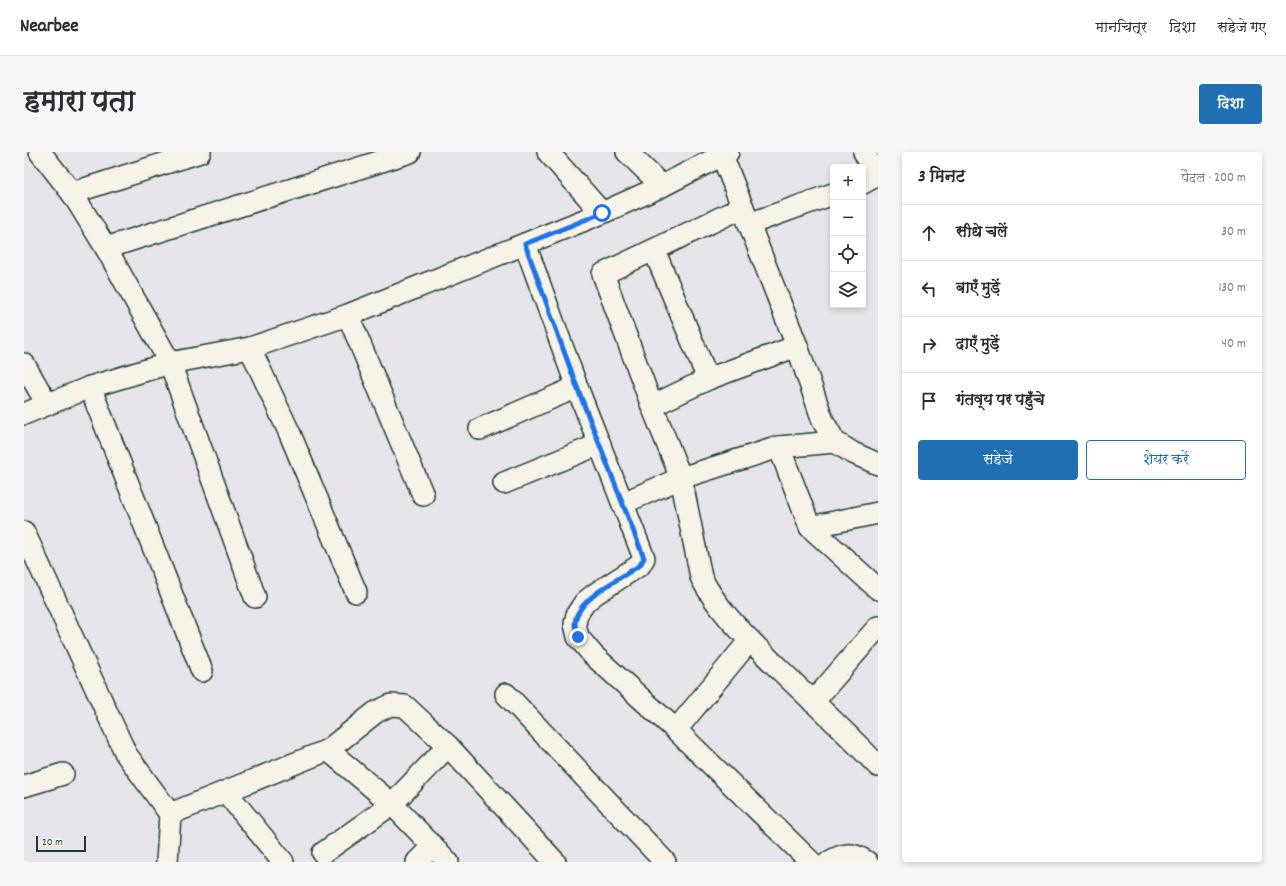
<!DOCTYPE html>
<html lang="hi">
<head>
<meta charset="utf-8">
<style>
  :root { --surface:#fff; --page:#f7f7f7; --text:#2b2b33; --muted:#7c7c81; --line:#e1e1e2; --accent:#1f6fb2 }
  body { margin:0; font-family:Dekko,"Playpen Sans Deva",sans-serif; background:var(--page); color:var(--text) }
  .controls { position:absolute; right:12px; top:12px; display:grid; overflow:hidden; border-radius:4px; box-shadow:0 2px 6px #0003 }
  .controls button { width:36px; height:36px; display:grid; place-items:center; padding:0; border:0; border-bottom:1px solid var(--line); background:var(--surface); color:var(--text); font:20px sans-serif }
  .scale { position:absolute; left:12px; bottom:10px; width:50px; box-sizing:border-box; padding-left:4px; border:2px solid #1f3d34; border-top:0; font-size:11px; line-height:14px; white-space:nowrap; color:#1f3d34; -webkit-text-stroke:3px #f7f3e8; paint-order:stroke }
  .stop { position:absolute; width:12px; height:12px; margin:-9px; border:3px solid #1a73e8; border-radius:50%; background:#fff }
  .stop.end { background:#1a73e8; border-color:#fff; box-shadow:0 1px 4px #0008 }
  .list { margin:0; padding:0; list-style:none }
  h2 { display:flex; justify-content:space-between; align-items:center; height:52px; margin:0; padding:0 16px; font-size:17px }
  h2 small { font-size:13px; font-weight:400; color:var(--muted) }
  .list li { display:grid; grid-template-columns:26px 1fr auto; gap:12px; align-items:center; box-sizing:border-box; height:56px; padding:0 16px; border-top:1px solid var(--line) }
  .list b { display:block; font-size:15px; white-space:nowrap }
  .list em { font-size:13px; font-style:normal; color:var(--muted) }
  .actions { display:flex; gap:8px; padding:12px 16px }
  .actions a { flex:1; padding:9px 0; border:1px solid var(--accent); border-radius:4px; text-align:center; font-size:14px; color:var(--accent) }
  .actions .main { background:var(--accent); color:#fff }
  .icon { flex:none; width:22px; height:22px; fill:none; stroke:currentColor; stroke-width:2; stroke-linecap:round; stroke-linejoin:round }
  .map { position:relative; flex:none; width:854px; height:710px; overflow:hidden; border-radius:4px }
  header { display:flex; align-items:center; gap:24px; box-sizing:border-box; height:56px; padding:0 20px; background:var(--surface); border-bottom:1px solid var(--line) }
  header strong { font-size:19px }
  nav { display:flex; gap:22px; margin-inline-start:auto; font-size:14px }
  .intro { display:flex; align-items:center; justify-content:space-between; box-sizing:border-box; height:96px; padding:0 24px }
  h1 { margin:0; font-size:28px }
  .button { padding:10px 18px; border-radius:4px; background:var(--accent); color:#fff; font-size:14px; font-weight:700 }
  main { display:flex; gap:24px; padding:0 24px }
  aside { flex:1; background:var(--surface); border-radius:4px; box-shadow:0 2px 6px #0003 }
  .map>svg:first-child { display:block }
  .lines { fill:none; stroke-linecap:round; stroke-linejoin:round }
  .minor-casing { stroke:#1f3d34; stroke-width:24 }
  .minor { stroke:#f7f3e8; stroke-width:21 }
  .route { stroke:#1a73e8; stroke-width:5 }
</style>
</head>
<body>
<header>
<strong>Nearbee</strong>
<nav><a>मानचित्र</a><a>दिशा</a><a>सहेजे गए</a></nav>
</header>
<div class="intro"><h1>हमारा पता</h1><a class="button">दिशा</a></div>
<main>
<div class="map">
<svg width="854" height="710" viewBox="0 0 854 710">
  <rect width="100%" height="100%" fill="#e8e4eb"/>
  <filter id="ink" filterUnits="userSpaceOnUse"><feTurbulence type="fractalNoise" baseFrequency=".025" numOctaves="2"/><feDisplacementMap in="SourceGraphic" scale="8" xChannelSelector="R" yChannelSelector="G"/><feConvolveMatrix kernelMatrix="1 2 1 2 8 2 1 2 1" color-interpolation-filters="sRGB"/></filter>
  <g filter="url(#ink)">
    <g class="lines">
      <defs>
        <g id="minor">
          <polyline points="16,0 48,41 82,96 146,211 231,445"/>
          <polyline points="524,0 578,61"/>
          <polyline points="603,0 638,34"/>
          <polyline points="698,3 773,194 799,269 811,290 829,301 854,312"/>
          <polyline points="839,31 848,26 848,15 840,0"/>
          <polyline points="48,41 176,0"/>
          <path d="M719,55L579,122L628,254L657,326L677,425C694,460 724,486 751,513C786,547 821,579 854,614"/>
          <polyline points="725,72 809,42"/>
          <polyline points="501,92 553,235 620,406 616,413 571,442 561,450 553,462 551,472 554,485 569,503 652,578 787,710"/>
          <polyline points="82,96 386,0"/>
          <polyline points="630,98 684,227"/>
          <polyline points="324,163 399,343"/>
          <polyline points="226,196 266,282 332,440"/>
          <polyline points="0,212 23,252"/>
          <polyline points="66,235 178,519"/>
          <polyline points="628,254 684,227 773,194"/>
          <polyline points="0,262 66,235 146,211 226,196 324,163 578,61 638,34 704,0"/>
          <polyline points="456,277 553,235"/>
          <polyline points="755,295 786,375 854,437"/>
          <polyline points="480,331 576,292"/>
          <polyline points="599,351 657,326 755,295 811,290"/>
          <polyline points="786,375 854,361"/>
          <polyline points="0,380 102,602 146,662 143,710"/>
          <polyline points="482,542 641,710"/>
          <polyline points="789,550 854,475"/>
          <polyline points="652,578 726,488"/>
          <polyline points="304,598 368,652 424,710"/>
          <polyline points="0,634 39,622"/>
          <polyline points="202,640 259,710"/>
          <polyline points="146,662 304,598 352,560 367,553 381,554 424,594 531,710"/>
          <polyline points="299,701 368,652 424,594"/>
          <polyline points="393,710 409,694"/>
          <path d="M805,710C819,701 828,700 843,710"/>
        </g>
      </defs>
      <use href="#minor" class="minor-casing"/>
      <use href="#minor" class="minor"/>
    </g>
  </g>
  <g class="lines" filter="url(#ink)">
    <path class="route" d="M554,485C553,481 551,476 551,472C551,447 598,426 616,413L620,406L553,235L501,92L578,61"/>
  </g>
</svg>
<div class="controls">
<button>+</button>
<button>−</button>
<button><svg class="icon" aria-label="locate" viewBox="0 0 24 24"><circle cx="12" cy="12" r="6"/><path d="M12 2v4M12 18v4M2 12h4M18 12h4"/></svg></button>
<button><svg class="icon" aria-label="layers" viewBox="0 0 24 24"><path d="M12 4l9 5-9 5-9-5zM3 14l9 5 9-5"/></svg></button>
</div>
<div class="scale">20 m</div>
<div class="stop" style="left:578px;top:61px"></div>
<div class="stop end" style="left:554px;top:485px"></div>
</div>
<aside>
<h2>3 मिनट<small>पैदल · 200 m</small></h2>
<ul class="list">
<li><svg class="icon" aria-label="ahead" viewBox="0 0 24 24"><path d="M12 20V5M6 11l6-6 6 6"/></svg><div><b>सीधे चलें</b></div><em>30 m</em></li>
<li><svg class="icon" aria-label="left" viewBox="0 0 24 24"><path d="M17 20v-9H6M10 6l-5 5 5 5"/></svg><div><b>बाएँ मुड़ें</b></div><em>130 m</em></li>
<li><svg class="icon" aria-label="right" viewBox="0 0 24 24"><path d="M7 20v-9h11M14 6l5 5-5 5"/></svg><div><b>दाएँ मुड़ें</b></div><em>40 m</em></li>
<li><svg class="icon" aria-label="arrive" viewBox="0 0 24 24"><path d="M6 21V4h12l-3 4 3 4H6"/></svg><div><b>गंतव्य पर पहुँचे</b></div></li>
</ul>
<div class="actions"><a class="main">सहेजें</a><a>शेयर करें</a></div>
</aside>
</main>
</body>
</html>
